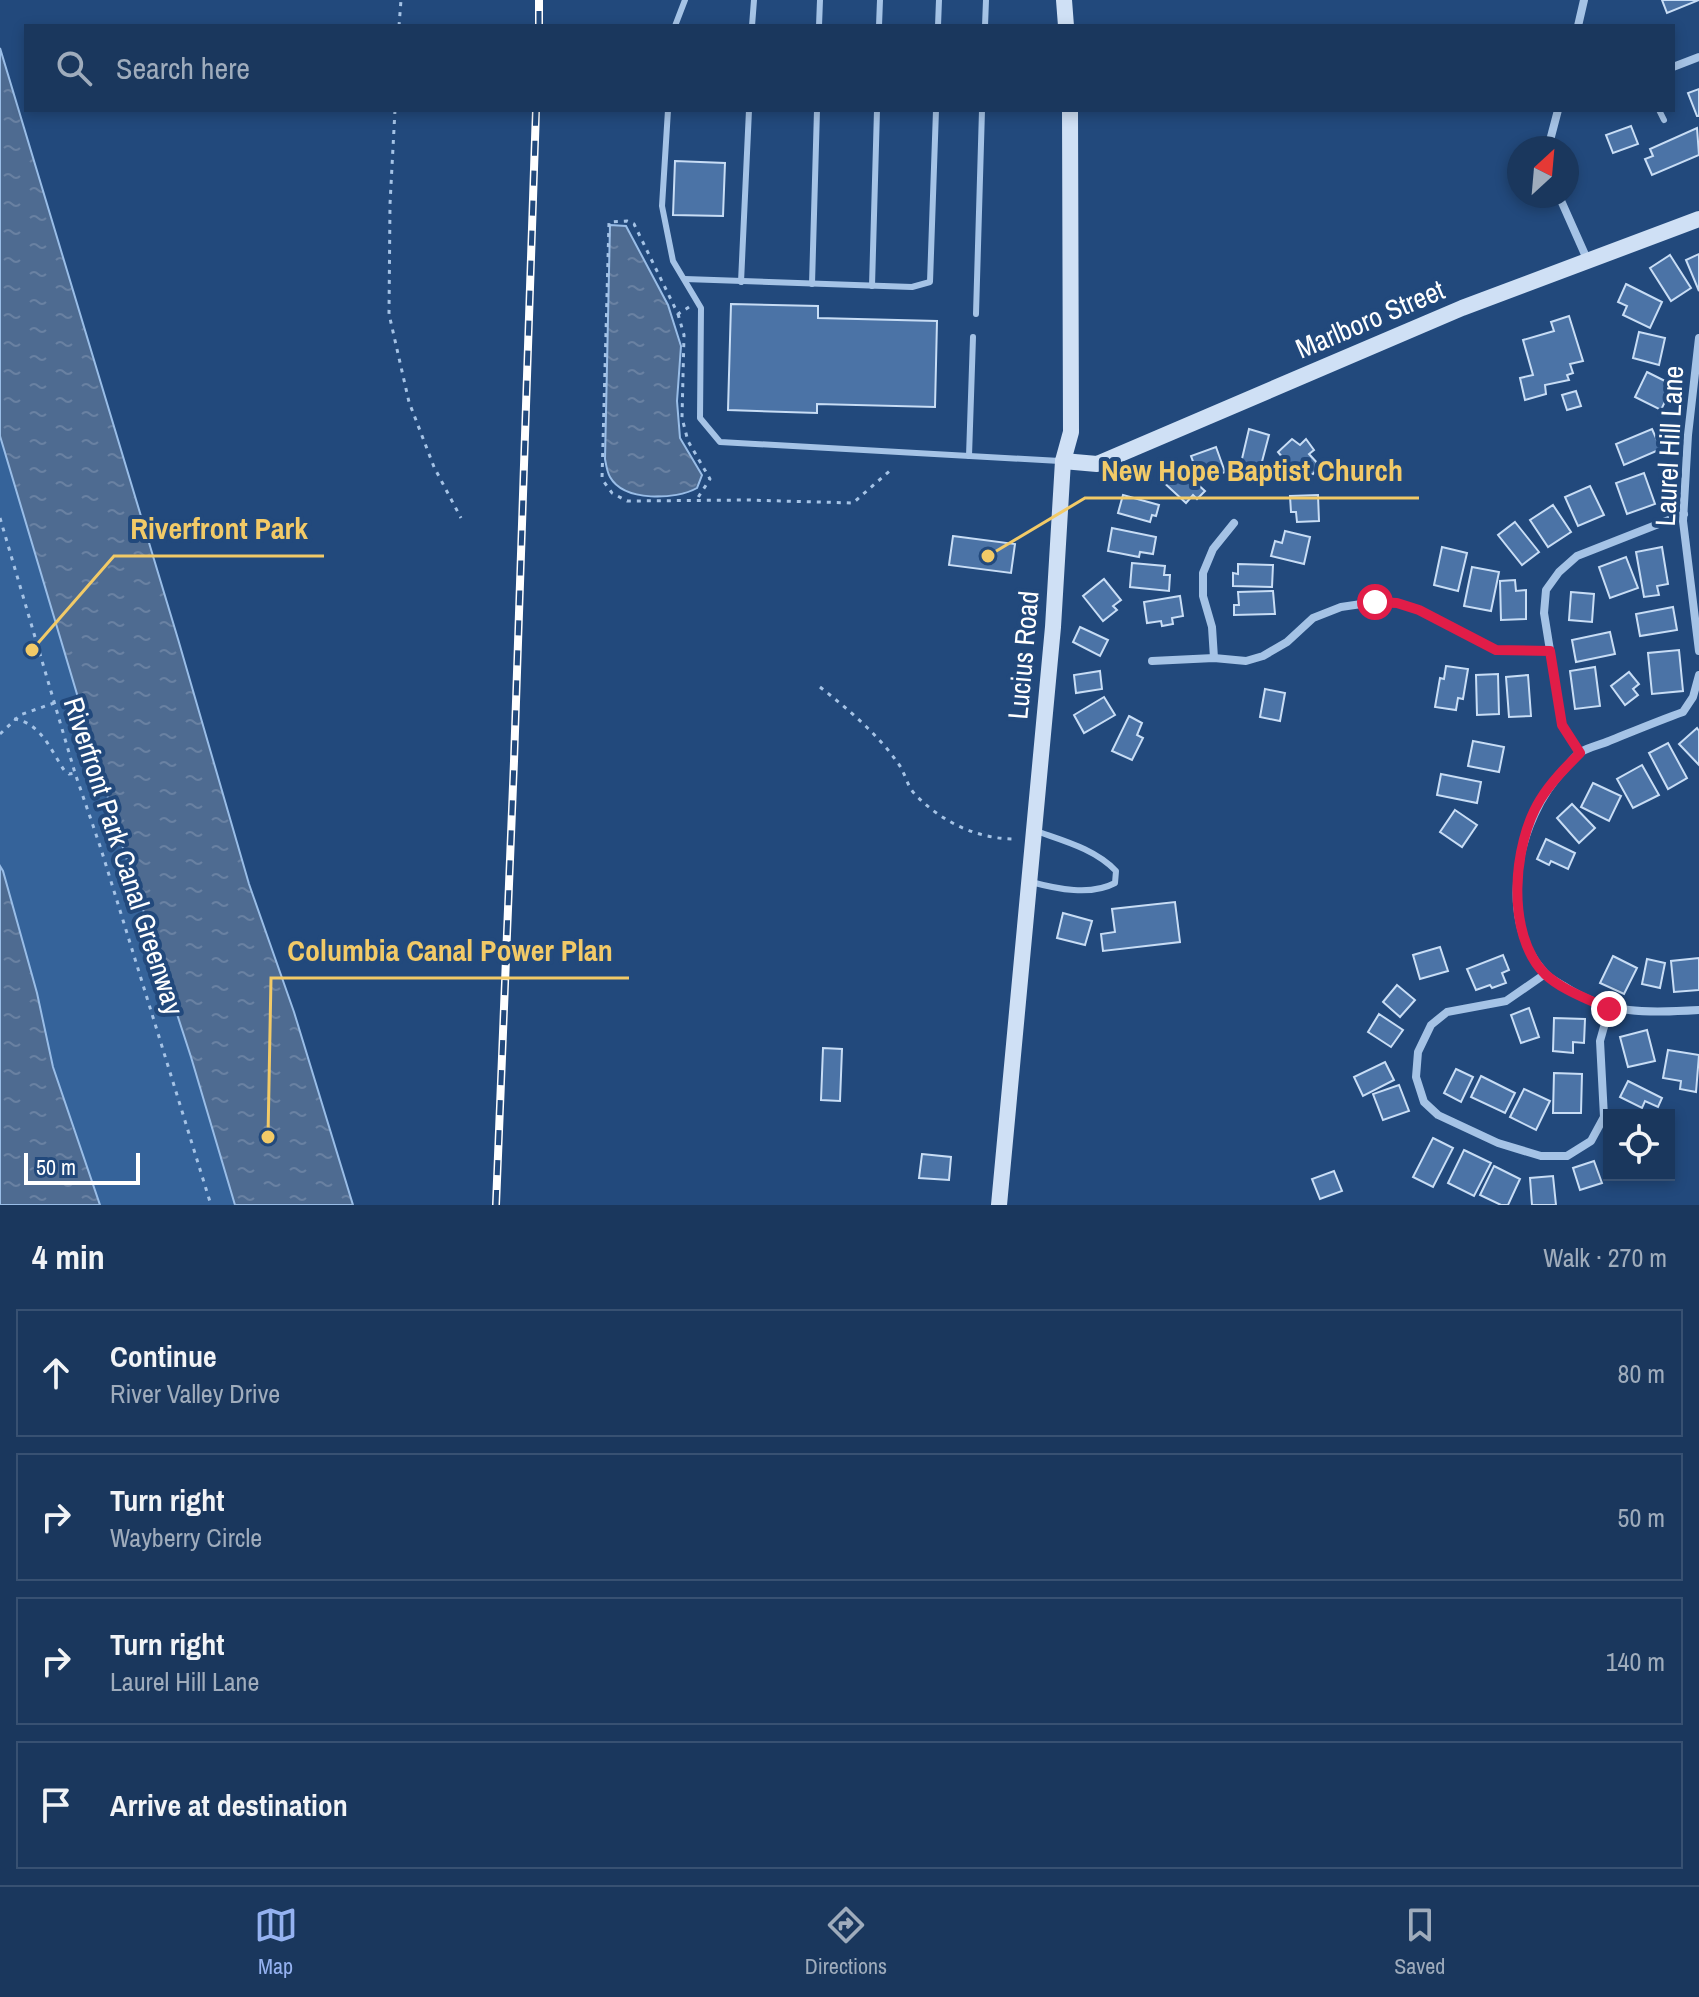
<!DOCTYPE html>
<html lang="en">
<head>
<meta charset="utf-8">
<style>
  :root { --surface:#1a375d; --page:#274266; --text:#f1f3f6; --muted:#9facbc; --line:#385172; --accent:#95b2f1 }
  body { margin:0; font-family:"Archivo Narrow",sans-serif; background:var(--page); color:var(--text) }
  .controls { position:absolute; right:24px; bottom:24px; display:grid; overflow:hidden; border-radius:0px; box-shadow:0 4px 12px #0003 }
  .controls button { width:72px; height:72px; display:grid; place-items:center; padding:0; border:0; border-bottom:2px solid var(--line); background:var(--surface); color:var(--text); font:40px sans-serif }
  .compass { position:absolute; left:1507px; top:136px; width:72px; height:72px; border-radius:50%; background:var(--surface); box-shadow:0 4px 12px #0003; rotate:26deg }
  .scale { position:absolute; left:24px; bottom:20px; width:116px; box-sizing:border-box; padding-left:8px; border:4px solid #fff; border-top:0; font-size:22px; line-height:28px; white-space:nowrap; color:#fff; -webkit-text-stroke:6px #22497c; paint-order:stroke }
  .stop { position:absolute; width:24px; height:24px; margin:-18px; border:6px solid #e11d48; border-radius:50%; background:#fff }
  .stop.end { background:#e11d48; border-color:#fff; box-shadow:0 2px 8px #0008 }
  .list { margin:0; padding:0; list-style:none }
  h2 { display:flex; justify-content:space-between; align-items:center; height:104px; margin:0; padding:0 32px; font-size:34px }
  h2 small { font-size:26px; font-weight:400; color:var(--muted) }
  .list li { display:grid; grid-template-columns:52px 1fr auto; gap:24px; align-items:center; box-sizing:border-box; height:128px; margin:0 16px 16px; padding:0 16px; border:2px solid var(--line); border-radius:0px }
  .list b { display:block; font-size:30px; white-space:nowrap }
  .list p { margin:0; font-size:26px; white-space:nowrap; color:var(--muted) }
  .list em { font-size:26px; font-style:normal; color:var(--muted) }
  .icon { flex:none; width:44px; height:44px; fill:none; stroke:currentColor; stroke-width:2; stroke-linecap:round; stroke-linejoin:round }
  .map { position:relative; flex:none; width:1699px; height:1205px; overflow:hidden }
  .search { position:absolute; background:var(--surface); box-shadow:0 4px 12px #0003; left:24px; right:24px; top:24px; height:88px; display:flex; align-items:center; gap:20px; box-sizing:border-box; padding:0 28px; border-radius:0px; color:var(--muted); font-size:30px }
  .sheet { height:680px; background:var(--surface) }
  nav { display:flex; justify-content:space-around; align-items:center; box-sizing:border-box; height:112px; border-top:2px solid var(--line); background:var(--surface); font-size:22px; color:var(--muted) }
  nav a { display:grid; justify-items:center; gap:4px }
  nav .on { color:var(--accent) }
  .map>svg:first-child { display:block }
  .park { fill:#35639a }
  .water { fill:url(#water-ripples); stroke:#99bde7; stroke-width:2 }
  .building { fill:#4b73a6; stroke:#c8ddf5; stroke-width:2 }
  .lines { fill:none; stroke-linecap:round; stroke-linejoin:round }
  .path { stroke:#a5c3e6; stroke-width:3; stroke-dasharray:4 6; stroke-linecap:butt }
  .lane { stroke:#a5c3e6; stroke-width:6 }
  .street { stroke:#a5c3e6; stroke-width:8 }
  .secondary { stroke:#cfe0f5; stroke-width:16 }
  .rail-casing { stroke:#fff; stroke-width:8 }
  .rail { stroke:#22497c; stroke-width:5; stroke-dasharray:15; stroke-linecap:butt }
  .route { stroke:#e11d48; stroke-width:10 }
  .labels { text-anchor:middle; stroke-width:8; stroke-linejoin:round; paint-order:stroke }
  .street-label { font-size:28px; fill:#fff; stroke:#22497c }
  .leader { fill:none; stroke:#f2ca67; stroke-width:3 }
  .callout-dot { fill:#f2ca67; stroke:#22497c; stroke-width:3 }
  .callout-label { font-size:30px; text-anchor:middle; font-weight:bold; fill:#f2ca67; stroke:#22497c; stroke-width:8; stroke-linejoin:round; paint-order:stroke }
</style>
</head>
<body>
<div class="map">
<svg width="1699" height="1205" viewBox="0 0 1699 1205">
  <defs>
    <pattern id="water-ripples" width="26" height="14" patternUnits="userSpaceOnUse" patternTransform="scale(2)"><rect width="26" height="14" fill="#4e6b91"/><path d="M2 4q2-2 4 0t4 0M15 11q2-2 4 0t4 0" fill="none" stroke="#6981a2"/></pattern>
  </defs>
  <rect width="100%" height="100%" fill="#22497c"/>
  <polygon class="park" points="0,436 122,845 191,1057 235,1205 100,1205 53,1067 37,993 0,866"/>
  <g class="water">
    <polygon points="0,48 178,639 249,884 294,1012 353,1205 235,1205 191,1057 122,845 0,436"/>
    <path d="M610,225L626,226L668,305L681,346L677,401L680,438L702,475L697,488C676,500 624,502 610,477C607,472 606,464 605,459Z"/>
    <polygon points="0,866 3,871 37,993 53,1067 100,1205 0,1205"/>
  </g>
  <g class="building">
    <polygon points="1662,0 1699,0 1667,13"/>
    <polygon points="1699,89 1699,116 1697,116 1688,93"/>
    <polygon points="1631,126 1638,144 1613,153 1606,135"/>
    <polygon points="1697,128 1699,155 1652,175 1645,159 1653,156 1650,149"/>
    <polygon points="675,161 725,163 723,216 673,215"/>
    <polygon points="1699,254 1699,291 1686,260"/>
    <polygon points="1670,255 1691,288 1671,301 1650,268"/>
    <polygon points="1626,284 1662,302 1650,328 1623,315 1627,306 1618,302"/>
    <polygon points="731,304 818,306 818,318 937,321 935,407 817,404 817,413 728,410"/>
    <polygon points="1569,316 1583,361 1570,364 1573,373 1567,375 1569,380 1545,385 1546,394 1525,400 1520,378 1533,375 1523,340 1554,331 1551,322"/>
    <polygon points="1639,332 1665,338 1659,365 1633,358"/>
    <polygon points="1647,372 1673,385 1661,410 1635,397"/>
    <polygon points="1576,391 1581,406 1567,410 1562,395"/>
    <polygon points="1249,429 1269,435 1259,473 1248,470 1250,465 1241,463"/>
    <polygon points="1652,429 1661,449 1624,465 1616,444"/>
    <polygon points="1292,439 1300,445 1306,439 1314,450 1309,454 1320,466 1312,475 1305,469 1295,479 1284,468 1288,464 1278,452"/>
    <polygon points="1216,447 1225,472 1200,480 1191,456"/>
    <polygon points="1175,464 1205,491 1197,499 1193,495 1186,503 1161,480"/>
    <polygon points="1644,473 1655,504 1627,514 1616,483"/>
    <polygon points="1590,486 1604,515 1578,526 1565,497"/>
    <polygon points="1123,495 1159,505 1156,516 1152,515 1150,522 1118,513"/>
    <polygon points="1318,495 1319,521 1297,522 1296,512 1291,512 1290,496"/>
    <polygon points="1553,505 1571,532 1548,547 1530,520"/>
    <polygon points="1515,522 1539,552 1522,565 1498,535"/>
    <polygon points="1112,528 1156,537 1153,554 1140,552 1139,557 1108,551"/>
    <polygon points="1285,531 1310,537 1304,564 1271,556 1275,541 1282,543"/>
    <polygon points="953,536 1015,544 1011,573 949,565"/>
    <polygon points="1442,547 1467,553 1458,591 1434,585"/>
    <polygon points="1662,547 1668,584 1657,586 1659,595 1644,597 1636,552"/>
    <polygon points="1626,557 1638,588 1610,598 1599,567"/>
    <polygon points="1132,563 1165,566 1164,575 1170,575 1169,591 1130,587"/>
    <polygon points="1238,564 1273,565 1272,587 1233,586 1233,573 1238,574"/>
    <polygon points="1472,567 1499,572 1491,611 1464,606"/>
    <polygon points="1104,579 1121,600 1113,606 1117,610 1103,621 1083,596"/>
    <polygon points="1515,580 1516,591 1526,590 1526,619 1501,620 1500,581"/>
    <polygon points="1273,591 1275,614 1234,615 1234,605 1239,605 1238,592"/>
    <polygon points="1571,592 1594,594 1592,622 1569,620"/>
    <polygon points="1180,596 1183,616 1172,618 1173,624 1162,626 1161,621 1147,623 1144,602"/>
    <polygon points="1673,607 1677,630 1640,636 1636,614"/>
    <polygon points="1080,627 1108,640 1100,656 1073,642"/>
    <polygon points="1610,632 1615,654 1576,662 1572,640"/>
    <polygon points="1679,650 1683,691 1652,694 1648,653"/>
    <polygon points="1446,666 1468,669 1463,699 1458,698 1456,710 1435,707 1440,678 1444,679"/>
    <polygon points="1595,667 1600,706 1575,709 1570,671"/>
    <polygon points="1100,671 1102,689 1076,693 1074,675"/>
    <polygon points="1629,672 1639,684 1633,689 1638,695 1625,705 1611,686"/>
    <polygon points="1498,674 1499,714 1477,715 1476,675"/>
    <polygon points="1528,675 1531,716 1509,717 1506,677"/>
    <polygon points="1265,689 1285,693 1280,721 1260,717"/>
    <polygon points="1104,697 1115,715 1084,733 1074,715"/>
    <polygon points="1129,716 1142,723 1137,735 1143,738 1132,760 1112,751"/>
    <polygon points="1697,728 1699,731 1699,765 1679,744"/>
    <polygon points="1473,741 1504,747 1499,772 1468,766"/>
    <polygon points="1668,743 1687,778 1668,789 1649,753"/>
    <polygon points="1642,765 1659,795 1633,808 1617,779"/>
    <polygon points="1441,774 1481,782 1477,803 1437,795"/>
    <polygon points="1593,783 1621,796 1609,821 1581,807"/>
    <polygon points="1572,804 1595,828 1579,843 1557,818"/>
    <polygon points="1455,810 1477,825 1462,847 1440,832"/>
    <polygon points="1546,839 1575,853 1568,869 1551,861 1549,865 1537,859"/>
    <polygon points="1175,902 1180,942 1103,951 1101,934 1115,932 1112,909"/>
    <polygon points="1063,913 1092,921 1085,945 1057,938"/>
    <polygon points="1440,947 1448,971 1420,979 1413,955"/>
    <polygon points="1503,955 1509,970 1502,973 1506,983 1492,988 1490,985 1476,990 1467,969"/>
    <polygon points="1613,956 1637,968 1624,994 1600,983"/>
    <polygon points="1699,958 1699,990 1674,992 1671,961"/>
    <polygon points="1647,959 1665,963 1660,988 1642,984"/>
    <polygon points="1397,985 1415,1000 1400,1017 1383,1002"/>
    <polygon points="1529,1008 1539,1037 1521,1043 1511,1015"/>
    <polygon points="1379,1014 1403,1030 1391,1047 1368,1032"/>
    <polygon points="1554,1018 1585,1019 1584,1043 1573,1042 1573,1053 1553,1051"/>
    <polygon points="1647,1030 1655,1061 1628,1067 1620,1037"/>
    <polygon points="823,1048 842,1049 840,1101 821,1100"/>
    <polygon points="1668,1050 1699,1055 1696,1092 1680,1089 1681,1081 1663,1078"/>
    <polygon points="1385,1062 1394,1080 1363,1096 1354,1077"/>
    <polygon points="1456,1069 1473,1077 1461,1102 1444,1093"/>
    <polygon points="1554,1073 1582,1074 1581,1113 1553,1113"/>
    <polygon points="1481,1076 1515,1093 1505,1113 1471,1097"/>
    <polygon points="1628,1081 1662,1098 1658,1107 1645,1101 1642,1108 1620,1097"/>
    <polygon points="1399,1085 1409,1111 1383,1120 1373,1094"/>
    <polygon points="1524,1089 1550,1101 1536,1130 1510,1117"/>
    <polygon points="1433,1138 1453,1148 1433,1187 1413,1177"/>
    <polygon points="1464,1150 1491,1163 1474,1196 1448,1183"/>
    <polygon points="922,1154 951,1157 949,1180 919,1178"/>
    <polygon points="1594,1161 1602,1183 1580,1190 1573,1168"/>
    <polygon points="1494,1166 1520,1179 1508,1205 1501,1205 1480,1195"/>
    <polygon points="1334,1171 1342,1191 1320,1199 1312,1179"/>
    <polygon points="1553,1176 1556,1205 1532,1205 1530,1178"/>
  </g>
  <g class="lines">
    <g class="path">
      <polyline points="399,26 401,0"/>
      <polyline points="395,110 390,204 389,314 409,402 434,467 461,518"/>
      <polyline points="689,307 678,314 634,224 627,221 609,222 602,479 612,493 627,501 747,500 853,503 893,468"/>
      <polyline points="678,314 684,335 682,418 688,441 710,479 697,499"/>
      <polyline points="0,518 75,773 101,849 211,1205"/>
      <path d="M820,687C844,706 868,726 888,750C893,757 899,763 902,770C906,777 908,786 913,792C939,821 978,840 1017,839"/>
      <path d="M14,719C41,723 50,749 64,770L69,774L75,773"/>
      <polyline points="0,734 20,715 54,703"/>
    </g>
    <g class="lane">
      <polyline points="675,26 685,0"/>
      <polyline points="752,26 754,0"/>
      <polyline points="819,26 820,0"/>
      <polyline points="879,26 880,0"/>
      <polyline points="938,26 939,0"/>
      <polyline points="985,26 986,0"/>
      <polyline points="668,110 662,206 673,261 701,308 700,418 720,442 1060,461"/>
      <polyline points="1659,110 1664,120"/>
      <polyline points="685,279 912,287 930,282 936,110"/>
      <polyline points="741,282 749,110"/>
      <polyline points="812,284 817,110"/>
      <polyline points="872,286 877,110"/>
      <polyline points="976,314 982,110"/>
      <polyline points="969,456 973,337"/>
      <path d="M1031,882C1057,889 1091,896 1115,883L1116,871C1095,849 1064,841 1036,831"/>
    </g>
    <g class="street">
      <polyline points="1578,26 1584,0"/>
      <polyline points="1673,67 1699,57"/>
      <polyline points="1548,148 1558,110"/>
      <polyline points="1559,196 1587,259"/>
      <polyline points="1699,338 1688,435 1683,521 1699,651"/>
      <polyline points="1214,658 1212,627 1203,596 1203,573 1213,549 1234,523"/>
      <polyline points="1152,661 1214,658 1246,661 1263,656 1287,642 1313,618 1341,607 1375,602 1397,603 1419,610 1496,650 1550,651"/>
      <path d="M1699,675L1693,697L1683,712C1658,721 1634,731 1609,741C1600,745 1589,747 1581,752C1574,756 1569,764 1564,770C1518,818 1495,918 1544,972C1549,978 1557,982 1564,986C1608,1015 1648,1013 1699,1010"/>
      <polyline points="1580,753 1562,725 1544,613 1546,590 1559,572 1577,556 1684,514"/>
      <polyline points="1545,974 1506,1001 1447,1012 1431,1025 1418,1052 1416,1077 1424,1102 1438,1115 1498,1143 1541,1156 1567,1156 1591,1141 1604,1117 1600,1041 1609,1009"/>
    </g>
    <g class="secondary">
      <polyline points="1064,0 1066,26"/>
      <polyline points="1063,461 1097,464 1462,308 1699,219"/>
      <polyline points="999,1205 1053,627 1063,461 1071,432 1070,110"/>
    </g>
    <defs>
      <g id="rail">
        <polyline points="539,26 539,0"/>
        <polyline points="496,1205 514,761 536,110"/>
      </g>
    </defs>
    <use href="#rail" class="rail-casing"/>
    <use href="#rail" class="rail"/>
  </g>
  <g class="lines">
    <path class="route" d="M1375,602L1397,603L1419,610L1496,650L1550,651L1562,725L1580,753C1566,767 1551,782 1540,800C1513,844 1505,934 1545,974C1562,990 1588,999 1609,1009"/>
  </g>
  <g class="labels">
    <g class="street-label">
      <text transform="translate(1370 319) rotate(-23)" y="10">Marlboro Street</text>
      <text transform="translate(1669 446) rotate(-87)" y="10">Laurel Hill Lane</text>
      <text transform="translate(1023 655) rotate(-85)" y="10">Lucius Road</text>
      <text transform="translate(124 856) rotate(72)" y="10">Riverfront Park Canal Greenway</text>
    </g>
  </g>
  <path class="leader" d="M988 556L1085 498H1419M32 650L114 556H324M268 1137L271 978H629"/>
  <g class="callout-dot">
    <circle cx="988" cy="556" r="8"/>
    <circle cx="32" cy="650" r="8"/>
    <circle cx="268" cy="1137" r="8"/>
  </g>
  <g class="callout-label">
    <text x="1252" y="481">New Hope Baptist Church</text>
    <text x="219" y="539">Riverfront Park</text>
    <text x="450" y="961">Columbia Canal Power Plan</text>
  </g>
</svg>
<div class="controls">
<button><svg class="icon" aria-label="locate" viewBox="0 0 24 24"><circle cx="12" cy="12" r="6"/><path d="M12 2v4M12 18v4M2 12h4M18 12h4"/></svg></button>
</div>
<svg class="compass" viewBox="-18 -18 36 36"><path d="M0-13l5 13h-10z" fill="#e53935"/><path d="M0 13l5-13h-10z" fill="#9facbc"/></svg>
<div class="scale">50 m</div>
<div class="stop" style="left:1375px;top:602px"></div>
<div class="stop end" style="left:1609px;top:1009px"></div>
<div class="search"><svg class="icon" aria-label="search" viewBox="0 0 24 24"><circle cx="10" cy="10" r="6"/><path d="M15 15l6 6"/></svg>Search here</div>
</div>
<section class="sheet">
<h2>4 min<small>Walk · 270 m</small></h2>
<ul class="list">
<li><svg class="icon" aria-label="ahead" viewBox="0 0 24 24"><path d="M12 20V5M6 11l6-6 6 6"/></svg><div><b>Continue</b><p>River Valley Drive</p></div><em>80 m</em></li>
<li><svg class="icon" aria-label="right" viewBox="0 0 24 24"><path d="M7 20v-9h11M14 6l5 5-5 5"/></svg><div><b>Turn right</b><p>Wayberry Circle</p></div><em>50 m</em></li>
<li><svg class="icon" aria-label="right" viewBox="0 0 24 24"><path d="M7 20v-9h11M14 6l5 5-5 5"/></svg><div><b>Turn right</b><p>Laurel Hill Lane</p></div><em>140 m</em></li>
<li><svg class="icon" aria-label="arrive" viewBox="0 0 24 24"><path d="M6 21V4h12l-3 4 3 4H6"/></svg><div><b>Arrive at destination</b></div></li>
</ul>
</section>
<nav>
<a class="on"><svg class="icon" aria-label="map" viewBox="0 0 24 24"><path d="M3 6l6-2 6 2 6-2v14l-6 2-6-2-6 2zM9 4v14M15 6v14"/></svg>Map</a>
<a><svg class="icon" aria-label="directions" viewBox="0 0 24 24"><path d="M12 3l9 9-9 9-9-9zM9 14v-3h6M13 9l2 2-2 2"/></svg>Directions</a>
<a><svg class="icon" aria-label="saved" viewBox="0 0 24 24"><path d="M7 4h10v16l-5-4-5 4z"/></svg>Saved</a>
</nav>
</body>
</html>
